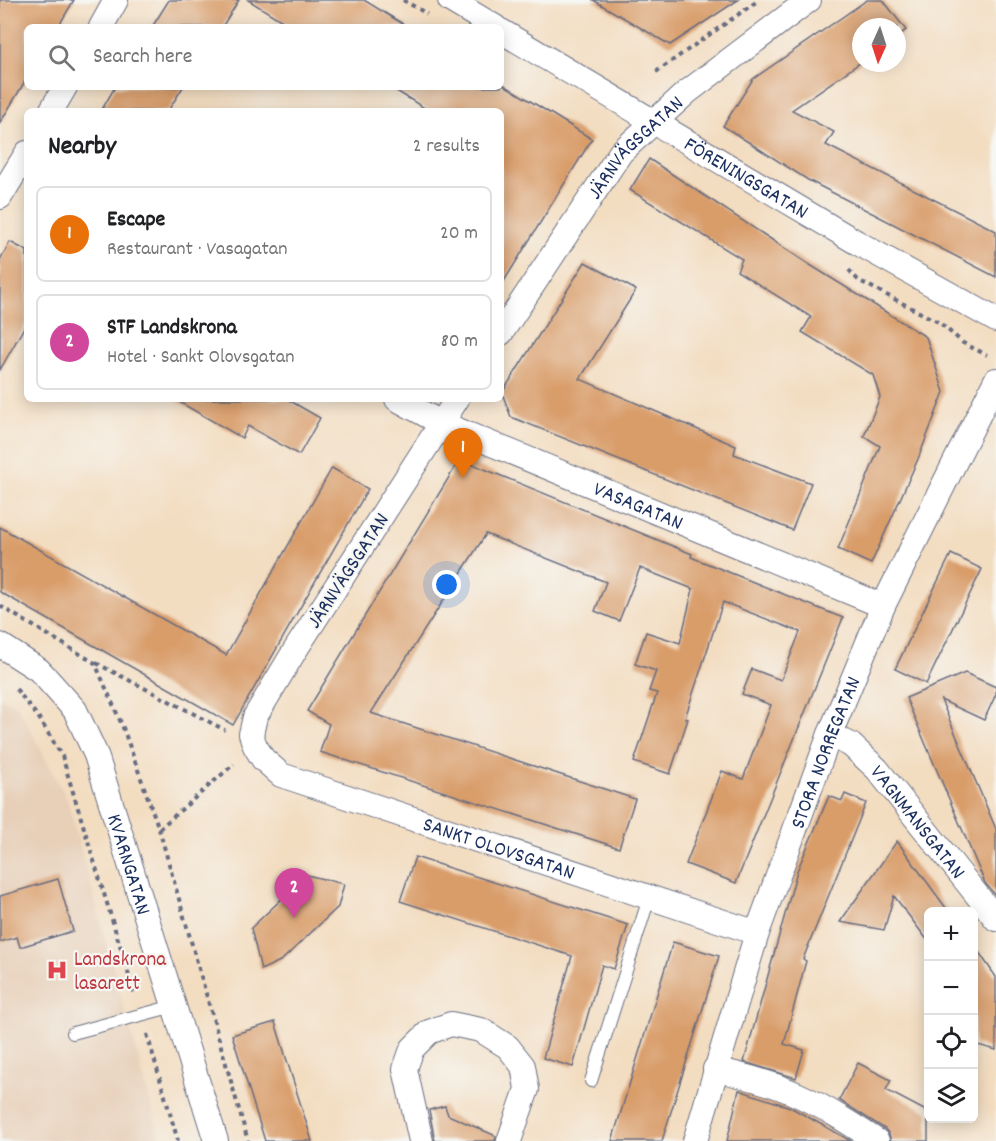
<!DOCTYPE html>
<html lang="en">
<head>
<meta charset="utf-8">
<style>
  :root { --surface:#fff; --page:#f6f6f6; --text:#202124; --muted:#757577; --line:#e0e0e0; --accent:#b45309 }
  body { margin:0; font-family:Dekko,sans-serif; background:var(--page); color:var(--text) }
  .controls { position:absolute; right:18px; bottom:18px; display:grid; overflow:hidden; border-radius:9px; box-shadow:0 3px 15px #0003 }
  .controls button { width:54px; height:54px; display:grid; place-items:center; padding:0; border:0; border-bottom:2px solid var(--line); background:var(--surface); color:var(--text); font:30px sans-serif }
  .compass { position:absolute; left:852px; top:18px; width:54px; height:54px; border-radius:50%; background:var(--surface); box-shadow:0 3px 15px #0003; rotate:183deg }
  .you { position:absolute; left:447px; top:585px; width:21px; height:21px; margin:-15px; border:4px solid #fff; border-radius:50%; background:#1a73e8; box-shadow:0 0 0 9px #1a73e833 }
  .badge { display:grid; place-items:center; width:39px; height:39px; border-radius:50%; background:var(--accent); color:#fff; font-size:20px; font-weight:700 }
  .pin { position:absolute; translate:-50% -50px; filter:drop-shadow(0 2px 3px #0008) }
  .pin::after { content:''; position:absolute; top:32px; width:21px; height:18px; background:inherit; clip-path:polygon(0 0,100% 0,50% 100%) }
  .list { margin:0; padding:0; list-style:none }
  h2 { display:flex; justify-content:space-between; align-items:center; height:78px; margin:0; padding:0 24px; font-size:26px }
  h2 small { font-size:20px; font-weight:400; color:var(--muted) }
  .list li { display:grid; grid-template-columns:39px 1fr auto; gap:18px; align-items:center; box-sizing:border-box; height:96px; margin:0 12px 12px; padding:0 12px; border:2px solid var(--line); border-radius:9px }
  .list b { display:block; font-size:22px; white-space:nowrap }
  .list p { margin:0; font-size:20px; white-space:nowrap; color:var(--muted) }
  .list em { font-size:20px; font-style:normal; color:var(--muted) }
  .icon { flex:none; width:33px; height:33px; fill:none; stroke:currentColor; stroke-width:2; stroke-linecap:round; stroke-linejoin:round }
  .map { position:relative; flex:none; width:996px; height:1141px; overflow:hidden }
  .search { position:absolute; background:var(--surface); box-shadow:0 3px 15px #0003; left:24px; top:24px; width:480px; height:66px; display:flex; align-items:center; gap:15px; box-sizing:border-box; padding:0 21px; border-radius:9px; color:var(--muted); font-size:22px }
  .panel { position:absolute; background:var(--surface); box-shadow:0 3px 15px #0003; left:24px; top:108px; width:480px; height:294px; border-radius:9px }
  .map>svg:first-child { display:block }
  .built { fill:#e7cfb8 }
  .building { fill:#d99d6a }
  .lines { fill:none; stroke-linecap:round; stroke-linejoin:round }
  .service-casing { stroke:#676c81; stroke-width:14 }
  .minor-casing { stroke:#676c81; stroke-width:26 }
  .path { stroke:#676c81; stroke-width:4; stroke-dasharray:4.5 4.5; stroke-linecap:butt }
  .service { stroke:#fff; stroke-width:12 }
  .minor { stroke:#fff; stroke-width:24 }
  .labels { text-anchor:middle; stroke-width:4.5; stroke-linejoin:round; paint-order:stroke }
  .street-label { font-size:21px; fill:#1b2f5e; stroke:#f6f6f2 }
  .health-label { font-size:21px; fill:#be3a42; stroke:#f6f6f2; text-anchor:start }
</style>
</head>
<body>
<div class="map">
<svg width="996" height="1141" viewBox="0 0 996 1141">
  <rect width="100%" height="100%" fill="#f6f6f2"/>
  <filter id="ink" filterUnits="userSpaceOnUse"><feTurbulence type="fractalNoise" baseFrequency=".0167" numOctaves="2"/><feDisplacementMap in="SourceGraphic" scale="12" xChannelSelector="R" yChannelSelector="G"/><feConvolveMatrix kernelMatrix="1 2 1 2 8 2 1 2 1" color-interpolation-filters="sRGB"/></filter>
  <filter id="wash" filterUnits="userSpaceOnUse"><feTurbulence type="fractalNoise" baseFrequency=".008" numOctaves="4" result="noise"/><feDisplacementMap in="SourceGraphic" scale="24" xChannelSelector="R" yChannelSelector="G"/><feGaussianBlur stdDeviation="1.35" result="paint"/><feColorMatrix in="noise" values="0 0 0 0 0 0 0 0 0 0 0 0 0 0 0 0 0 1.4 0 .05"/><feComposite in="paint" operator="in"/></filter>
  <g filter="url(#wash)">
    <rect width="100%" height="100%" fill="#f3ddc1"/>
    <polygon class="built" points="0,697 18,707 67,799 161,1141 0,1141"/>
    <g id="blocks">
      <g class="building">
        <polygon points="0,0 74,0 58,27 27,27 27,78 0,123"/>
        <polygon points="169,0 239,0 222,27 152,27"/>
        <polygon points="248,0 364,0 408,27 292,27"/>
        <polygon points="593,0 738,0 670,45"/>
        <polygon points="867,0 883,0 906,30 897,37 897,27 861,27 861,62 792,110 834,132 826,145 996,231 996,277 808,180 723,126 753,79"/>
        <polygon points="501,83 592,139 501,286 501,111 429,111 390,87 501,87"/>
        <polygon points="115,87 183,87 168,111 101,111"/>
        <polygon points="649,159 807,263 926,337 944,392 918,459 871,564 838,549 880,446 864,436 880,397 873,375 802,332 811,317 737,271 742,259 630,190"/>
        <polygon points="10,242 27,251 27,322 0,370 0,260"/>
        <polygon points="585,262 636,290 580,379 736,446 734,454 811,483 792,530 511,417 502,393"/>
        <polygon points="174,399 287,399 320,418 299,455 248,426 242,438"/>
        <polygon points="460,459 692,554 691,557 843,618 736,883 686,864 722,771 743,779 771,705 742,694 752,669 781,680 800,632 723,602 685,718 688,719 670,774 634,762 657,693 649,691 656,671 635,664 646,632 680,643 693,589 640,568 619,621 595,611 606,582 486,534 371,713 635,799 619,848 320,752 329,724 307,711"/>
        <polygon points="332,468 368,489 233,725 0,592 0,527 226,655"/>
        <polygon points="951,554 982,569 926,684 895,669"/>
        <polygon points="965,673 996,687 996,694 984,720 941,700 996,829 996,896 985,883 906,698"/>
        <polygon points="845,794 866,803 803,959 806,961 784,1044 804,1050 796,1078 744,1062 797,871 829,796 842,801"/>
        <polygon points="897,841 949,912 928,912 928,941 894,896 884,930 840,922"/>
        <polygon points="415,857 628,925 614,969 602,965 573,1067 543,1058 572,956 400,901"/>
        <polygon points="307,875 344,884 338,907 282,960 261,970 251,928"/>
        <polygon points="58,879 73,931 20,947 17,937 0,942 0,896"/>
        <polygon points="673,942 719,956 711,982 662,1141 612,1141"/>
        <polygon points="974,945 996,977 996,1050 974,1044"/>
        <polygon points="275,1022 293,1080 312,1141 265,1141 232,1035"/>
        <polygon points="858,1063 891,1080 886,1090 928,1112 928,1141 891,1141 889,1134 885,1129 839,1100"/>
        <polygon points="739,1090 790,1107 851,1141 727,1141"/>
        <polygon points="445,1106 448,1115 496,1136 495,1141 435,1141 429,1110"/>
      </g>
    </g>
  </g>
  <g filter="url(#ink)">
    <use href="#blocks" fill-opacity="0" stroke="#676c81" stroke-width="1.5"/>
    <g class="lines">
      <defs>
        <g id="service">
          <polyline points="73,1033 174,1006"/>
          <polyline points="591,1081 649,898"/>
        </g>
        <g id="minor">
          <polyline points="450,0 495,27"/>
          <polyline points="101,27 116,0"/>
          <path id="s1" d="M501,31L856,242L996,320"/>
          <polyline points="51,111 65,87"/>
          <polyline points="0,197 27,153"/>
          <path id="s2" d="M501,333L621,152L686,93L809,0"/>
          <path id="s3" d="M397,399L441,423L883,606"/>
          <path id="s4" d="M457,399L294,652L255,717L251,734L255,746L263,759L281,775L757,933"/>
          <path id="s5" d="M0,645L39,670L75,710L96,755L216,1141"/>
          <path id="s6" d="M830,734L851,745L877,769L996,919"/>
          <path d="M715,1069C743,1076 770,1082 796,1094C825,1107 851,1124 877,1141"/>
          <polyline points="421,1141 405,1069 412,1049 429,1032 451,1024 481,1030 508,1047 523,1066 527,1089 509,1141"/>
          <path id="s7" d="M695,1141L757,933L830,734L883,606L996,380"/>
        </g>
      </defs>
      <use href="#service" class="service-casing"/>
      <use href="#minor" class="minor-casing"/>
      <g class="path">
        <polyline points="403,0 427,14"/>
        <polyline points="656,72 759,0"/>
        <polyline points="849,270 858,280 940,323 963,343 987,355"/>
        <polyline points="0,606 95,663 122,725 159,829 248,1141"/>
        <polyline points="96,663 225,730"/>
        <polyline points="16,689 39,718 62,756 135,995"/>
        <polyline points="159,829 234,764"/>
        <polyline points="147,1034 178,1141"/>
      </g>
      <use href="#service" class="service"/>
      <use href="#minor" class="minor"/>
    </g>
  </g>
  <defs>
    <symbol id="hospital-bare" viewBox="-9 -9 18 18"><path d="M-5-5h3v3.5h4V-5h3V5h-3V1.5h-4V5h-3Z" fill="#e0444e" stroke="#f6f6f2" stroke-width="2.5" paint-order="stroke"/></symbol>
  </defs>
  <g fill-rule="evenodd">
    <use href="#hospital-bare" x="42" y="955" width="30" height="30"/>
  </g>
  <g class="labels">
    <g class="street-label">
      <text dy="7" stroke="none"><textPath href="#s2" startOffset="230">JÄRNVÄGSGATAN</textPath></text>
      <text dy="7" stroke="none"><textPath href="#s1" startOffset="286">FÖRENINGSGATAN</textPath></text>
      <text dy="7" stroke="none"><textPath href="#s3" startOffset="264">VASAGATAN</textPath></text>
      <text transform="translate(347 570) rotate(-57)" y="7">JÄRNVÄGSGATAN</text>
      <text dy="7" stroke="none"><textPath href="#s7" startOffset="410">STORA NORREGATAN</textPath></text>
      <text dy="7" stroke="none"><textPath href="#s6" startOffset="126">VAGNMANSGATAN</textPath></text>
      <text dy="7" stroke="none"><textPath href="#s4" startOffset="676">SANKT OLOVSGATAN</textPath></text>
      <text dy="7" stroke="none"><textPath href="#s5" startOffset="264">KVARNGATAN</textPath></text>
    </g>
    <g class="health-label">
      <text x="74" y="965">Landskrona<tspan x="74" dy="24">lasarett</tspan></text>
    </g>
  </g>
</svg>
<div class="controls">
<button>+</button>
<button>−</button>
<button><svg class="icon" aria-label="locate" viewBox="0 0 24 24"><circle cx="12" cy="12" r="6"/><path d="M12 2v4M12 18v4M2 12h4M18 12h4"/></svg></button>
<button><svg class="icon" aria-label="layers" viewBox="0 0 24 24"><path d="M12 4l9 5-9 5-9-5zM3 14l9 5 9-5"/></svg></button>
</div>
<svg class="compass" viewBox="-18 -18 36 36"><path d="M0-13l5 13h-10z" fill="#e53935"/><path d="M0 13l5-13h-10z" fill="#757577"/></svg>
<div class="you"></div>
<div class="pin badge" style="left:463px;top:478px;background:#e8710a">1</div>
<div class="pin badge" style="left:294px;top:918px;background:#d1479c">2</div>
<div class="search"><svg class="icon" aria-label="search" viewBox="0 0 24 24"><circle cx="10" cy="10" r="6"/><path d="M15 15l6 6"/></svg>Search here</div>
<section class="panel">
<h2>Nearby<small>2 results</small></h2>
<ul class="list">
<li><span class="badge" style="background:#e8710a">1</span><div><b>Escape</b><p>Restaurant · Vasagatan</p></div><em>20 m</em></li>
<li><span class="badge" style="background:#d1479c">2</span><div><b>STF Landskrona</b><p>Hotel · Sankt Olovsgatan</p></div><em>80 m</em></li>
</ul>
</section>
</div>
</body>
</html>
